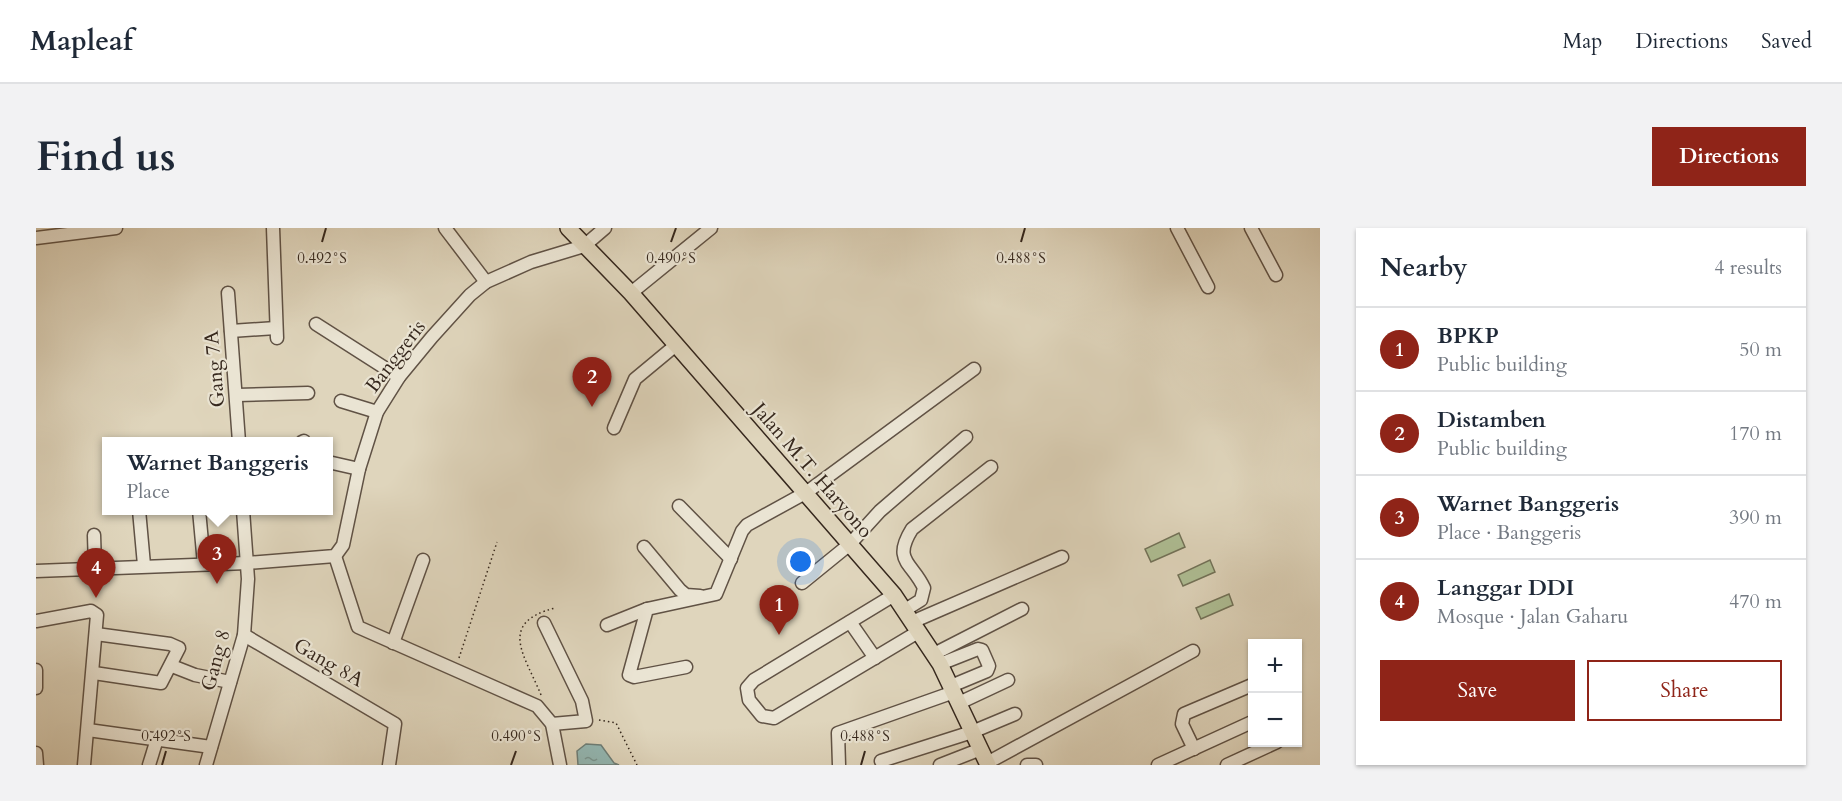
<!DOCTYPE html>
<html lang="en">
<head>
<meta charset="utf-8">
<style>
  :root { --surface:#fff; --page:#f2f2f3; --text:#1f2937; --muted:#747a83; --line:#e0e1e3; --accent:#8f2418 }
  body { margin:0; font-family:Cardo,serif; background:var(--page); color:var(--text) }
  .controls { position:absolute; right:18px; bottom:18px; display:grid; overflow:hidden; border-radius:0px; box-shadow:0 2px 4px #0004 }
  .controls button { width:54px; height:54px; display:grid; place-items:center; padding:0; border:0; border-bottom:2px solid var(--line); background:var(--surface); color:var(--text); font:30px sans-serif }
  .you { position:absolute; left:765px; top:334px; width:21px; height:21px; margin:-15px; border:4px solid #fff; border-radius:50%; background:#1a73e8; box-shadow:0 0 0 9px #1a73e833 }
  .badge { display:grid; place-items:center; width:39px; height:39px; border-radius:50%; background:var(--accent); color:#fff; font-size:20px; font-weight:700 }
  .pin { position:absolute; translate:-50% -50px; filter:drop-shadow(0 2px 3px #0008) }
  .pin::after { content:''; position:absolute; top:32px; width:21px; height:18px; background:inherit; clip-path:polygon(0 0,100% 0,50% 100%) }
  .popup { position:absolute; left:66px; top:209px; width:231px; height:78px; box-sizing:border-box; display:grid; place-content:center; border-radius:0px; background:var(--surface); filter:drop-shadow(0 2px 4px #0005); font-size:20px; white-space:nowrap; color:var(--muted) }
  .popup b { font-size:22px; color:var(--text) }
  .popup::after { content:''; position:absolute; left:50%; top:100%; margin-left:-12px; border:12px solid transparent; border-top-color:var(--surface) }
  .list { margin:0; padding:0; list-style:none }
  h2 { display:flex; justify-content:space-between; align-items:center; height:78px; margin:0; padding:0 24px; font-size:26px }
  h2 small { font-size:20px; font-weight:400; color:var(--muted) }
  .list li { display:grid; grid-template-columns:39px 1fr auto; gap:18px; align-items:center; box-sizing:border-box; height:84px; padding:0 24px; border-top:2px solid var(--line) }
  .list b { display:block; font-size:22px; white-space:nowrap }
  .list p { margin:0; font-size:20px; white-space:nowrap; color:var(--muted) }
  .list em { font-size:20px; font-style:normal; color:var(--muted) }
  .actions { display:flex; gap:12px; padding:18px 24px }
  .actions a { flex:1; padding:14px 0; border:2px solid var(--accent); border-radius:0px; text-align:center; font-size:21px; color:var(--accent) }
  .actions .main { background:var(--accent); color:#fff }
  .map { position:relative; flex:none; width:1284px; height:537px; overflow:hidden; border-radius:0px }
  header { display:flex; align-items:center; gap:36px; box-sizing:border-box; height:84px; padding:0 30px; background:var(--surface); border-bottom:2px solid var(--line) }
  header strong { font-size:28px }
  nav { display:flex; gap:33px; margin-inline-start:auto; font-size:21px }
  .intro { display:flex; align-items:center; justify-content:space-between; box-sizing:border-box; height:144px; padding:0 36px }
  h1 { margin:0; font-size:42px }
  .button { padding:15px 27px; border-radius:0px; background:var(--accent); color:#fff; font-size:21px; font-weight:700 }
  main { display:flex; gap:36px; padding:0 36px }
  aside { flex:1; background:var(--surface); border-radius:0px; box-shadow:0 2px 4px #0004 }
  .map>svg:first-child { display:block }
  .garden { fill:#aebe94; stroke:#727258; stroke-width:1.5 }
  .water { fill:url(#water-ripples); stroke:#6d7e78; stroke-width:1.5 }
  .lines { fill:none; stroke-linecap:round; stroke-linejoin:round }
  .minor-casing { stroke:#605245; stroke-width:15 }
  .major-casing { stroke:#35271d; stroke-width:18 }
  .path { stroke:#35271d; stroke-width:1.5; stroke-dasharray:1.5 3; stroke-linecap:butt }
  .minor { stroke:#eae4d3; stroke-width:12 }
  .major { stroke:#dfd5bc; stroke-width:15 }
  .ticks { fill:none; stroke:#35271d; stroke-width:2 }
  .labels { text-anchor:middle; stroke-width:4.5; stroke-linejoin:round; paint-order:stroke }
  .street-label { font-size:20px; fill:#35271d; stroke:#eae4d3 }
  .ticks-label { font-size:15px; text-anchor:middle; fill:#35271d; stroke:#eae4d3; stroke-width:4.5; stroke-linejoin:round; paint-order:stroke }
</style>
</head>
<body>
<header>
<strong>Mapleaf</strong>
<nav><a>Map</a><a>Directions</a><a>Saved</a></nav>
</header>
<div class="intro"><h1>Find us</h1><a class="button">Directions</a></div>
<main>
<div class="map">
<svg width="1284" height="537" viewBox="0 0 1284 537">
  <defs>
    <pattern id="water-ripples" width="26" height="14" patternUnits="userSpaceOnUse" patternTransform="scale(1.5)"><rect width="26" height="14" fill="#93b8b4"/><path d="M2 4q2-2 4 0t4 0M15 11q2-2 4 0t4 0" fill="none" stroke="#799692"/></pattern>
  </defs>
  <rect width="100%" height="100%" fill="#dfd5bc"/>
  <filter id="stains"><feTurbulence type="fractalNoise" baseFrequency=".00333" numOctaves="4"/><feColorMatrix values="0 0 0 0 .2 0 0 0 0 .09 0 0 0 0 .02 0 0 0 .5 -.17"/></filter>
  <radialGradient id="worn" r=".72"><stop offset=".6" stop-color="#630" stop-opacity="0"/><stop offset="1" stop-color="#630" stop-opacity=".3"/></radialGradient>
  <g class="garden">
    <polygon points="1143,305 1149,319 1115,334 1109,321"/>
    <polygon points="1174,332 1179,344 1147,358 1142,347"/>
    <polygon points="1193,366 1197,377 1165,391 1160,380"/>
  </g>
  <polygon class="water" points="550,516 565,517 578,535 583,537 542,537 541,523"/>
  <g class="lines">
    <defs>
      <g id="minor">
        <polyline points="237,0 241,110"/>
        <polyline points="409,0 450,54"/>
        <polyline points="1141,0 1172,59"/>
        <polyline points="1215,0 1240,47"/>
        <polyline points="0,10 80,0"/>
        <polyline points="192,65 203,214"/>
        <polyline points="595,65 675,0"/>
        <polyline points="280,96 363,149"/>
        <polyline points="195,103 240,100"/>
        <polyline points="201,167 272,165"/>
        <polyline points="305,173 341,184"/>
        <polyline points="578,200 599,151 640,117"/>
        <polyline points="266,214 268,213"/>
        <polyline points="292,234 323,241"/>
        <polyline points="643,278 695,331"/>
        <polyline points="103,282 108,337"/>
        <polyline points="163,282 168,336"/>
        <polyline points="58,307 59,339"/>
        <polyline points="608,319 644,362 650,367 664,368"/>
        <polyline points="299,328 322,399 501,478 516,496 524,537"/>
        <polyline points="0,343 211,335 299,328 307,317 323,241 341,184 363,149 396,109 434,67 450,54 495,34 548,18 569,0"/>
        <polyline points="766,355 814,316 844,283 930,209"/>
        <polyline points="858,367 718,452 711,460 713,472 726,488 738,490 882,404"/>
        <path d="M869,382L885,372L888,360C876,334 856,333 876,301L955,239"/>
        <polyline points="0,393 55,383 61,387 48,537"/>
        <polyline points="814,394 839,430"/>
        <polyline points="876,394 1026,329"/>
        <polyline points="508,395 546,473 550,493 516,496"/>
        <polyline points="571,397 611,381"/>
        <polyline points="208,407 359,496 353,537"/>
        <polyline points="357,415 387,332"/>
        <polyline points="898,426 986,381"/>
        <polyline points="904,436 942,421 946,422 953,438 951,443 915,458"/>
        <polyline points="136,438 159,447 194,454"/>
        <polyline points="650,439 598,449 593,447 611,381 680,366 706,303 711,297 771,264 938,141"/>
        <polyline points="0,442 0,460"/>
        <polyline points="58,445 125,455 143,420 134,416 60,406"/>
        <polyline points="923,475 972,452"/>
        <polyline points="52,502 175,519"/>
        <polyline points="1158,521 1146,496 1148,486 1216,457"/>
        <polyline points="0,525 1,537"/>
        <polyline points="845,533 936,504 979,486"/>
        <polyline points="951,535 1157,423"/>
        <polyline points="113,537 121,511"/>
        <polyline points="170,537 208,407 212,351 207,282"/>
        <polyline points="803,537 802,505 918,464"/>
        <polyline points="904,537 945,521"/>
        <polyline points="991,537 1000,537"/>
        <polyline points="1122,537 1216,494"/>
        <polyline points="1191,537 1241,514"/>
      </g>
      <polyline id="major" points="532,0 595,65 858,367 904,436 952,537"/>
    </defs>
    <use href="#minor" class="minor-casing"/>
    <use href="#major" class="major-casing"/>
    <g class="path">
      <polyline points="423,430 461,314"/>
      <path d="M505,467C490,429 460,395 519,380"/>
      <polyline points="563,492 580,495 601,537"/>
    </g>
    <use href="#minor" class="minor"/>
    <use href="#major" class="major"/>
  </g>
  <path class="ticks" d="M286,14L290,0M635,14L640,0M985,14L989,0M126,537L130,523M475,537L480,523M825,537L829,523"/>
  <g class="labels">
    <g class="street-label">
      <text transform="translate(359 128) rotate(-53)" y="7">Banggeris</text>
      <text transform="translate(178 141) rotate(-95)" y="7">Gang 7A</text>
      <text transform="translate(777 242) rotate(49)" y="7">Jalan M.T. Haryono</text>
      <text transform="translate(179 432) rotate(-75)" y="7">Gang 8</text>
      <text transform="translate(293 434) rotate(30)" y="7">Gang 8A</text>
    </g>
  </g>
  <g class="ticks-label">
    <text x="286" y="35">0.492°S</text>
    <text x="635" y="35">0.490°S</text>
    <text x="985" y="35">0.488°S</text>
    <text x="130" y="513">0.492°S</text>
    <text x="480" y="513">0.490°S</text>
    <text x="829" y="513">0.488°S</text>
  </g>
  <rect width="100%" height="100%" filter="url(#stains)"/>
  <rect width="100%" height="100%" fill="url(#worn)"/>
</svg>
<div class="controls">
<button>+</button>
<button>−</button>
</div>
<div class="you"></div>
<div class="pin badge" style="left:743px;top:407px">1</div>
<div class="pin badge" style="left:556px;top:179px">2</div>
<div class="pin badge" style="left:181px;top:356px">3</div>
<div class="popup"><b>Warnet Banggeris</b>Place</div>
<div class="pin badge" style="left:60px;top:370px">4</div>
</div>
<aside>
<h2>Nearby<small>4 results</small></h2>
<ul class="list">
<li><span class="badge">1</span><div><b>BPKP</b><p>Public building</p></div><em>50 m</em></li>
<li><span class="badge">2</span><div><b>Distamben</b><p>Public building</p></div><em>170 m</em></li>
<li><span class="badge">3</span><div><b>Warnet Banggeris</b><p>Place · Banggeris</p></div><em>390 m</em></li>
<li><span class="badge">4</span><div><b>Langgar DDI</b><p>Mosque · Jalan Gaharu</p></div><em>470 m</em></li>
</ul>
<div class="actions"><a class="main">Save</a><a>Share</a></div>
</aside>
</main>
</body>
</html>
